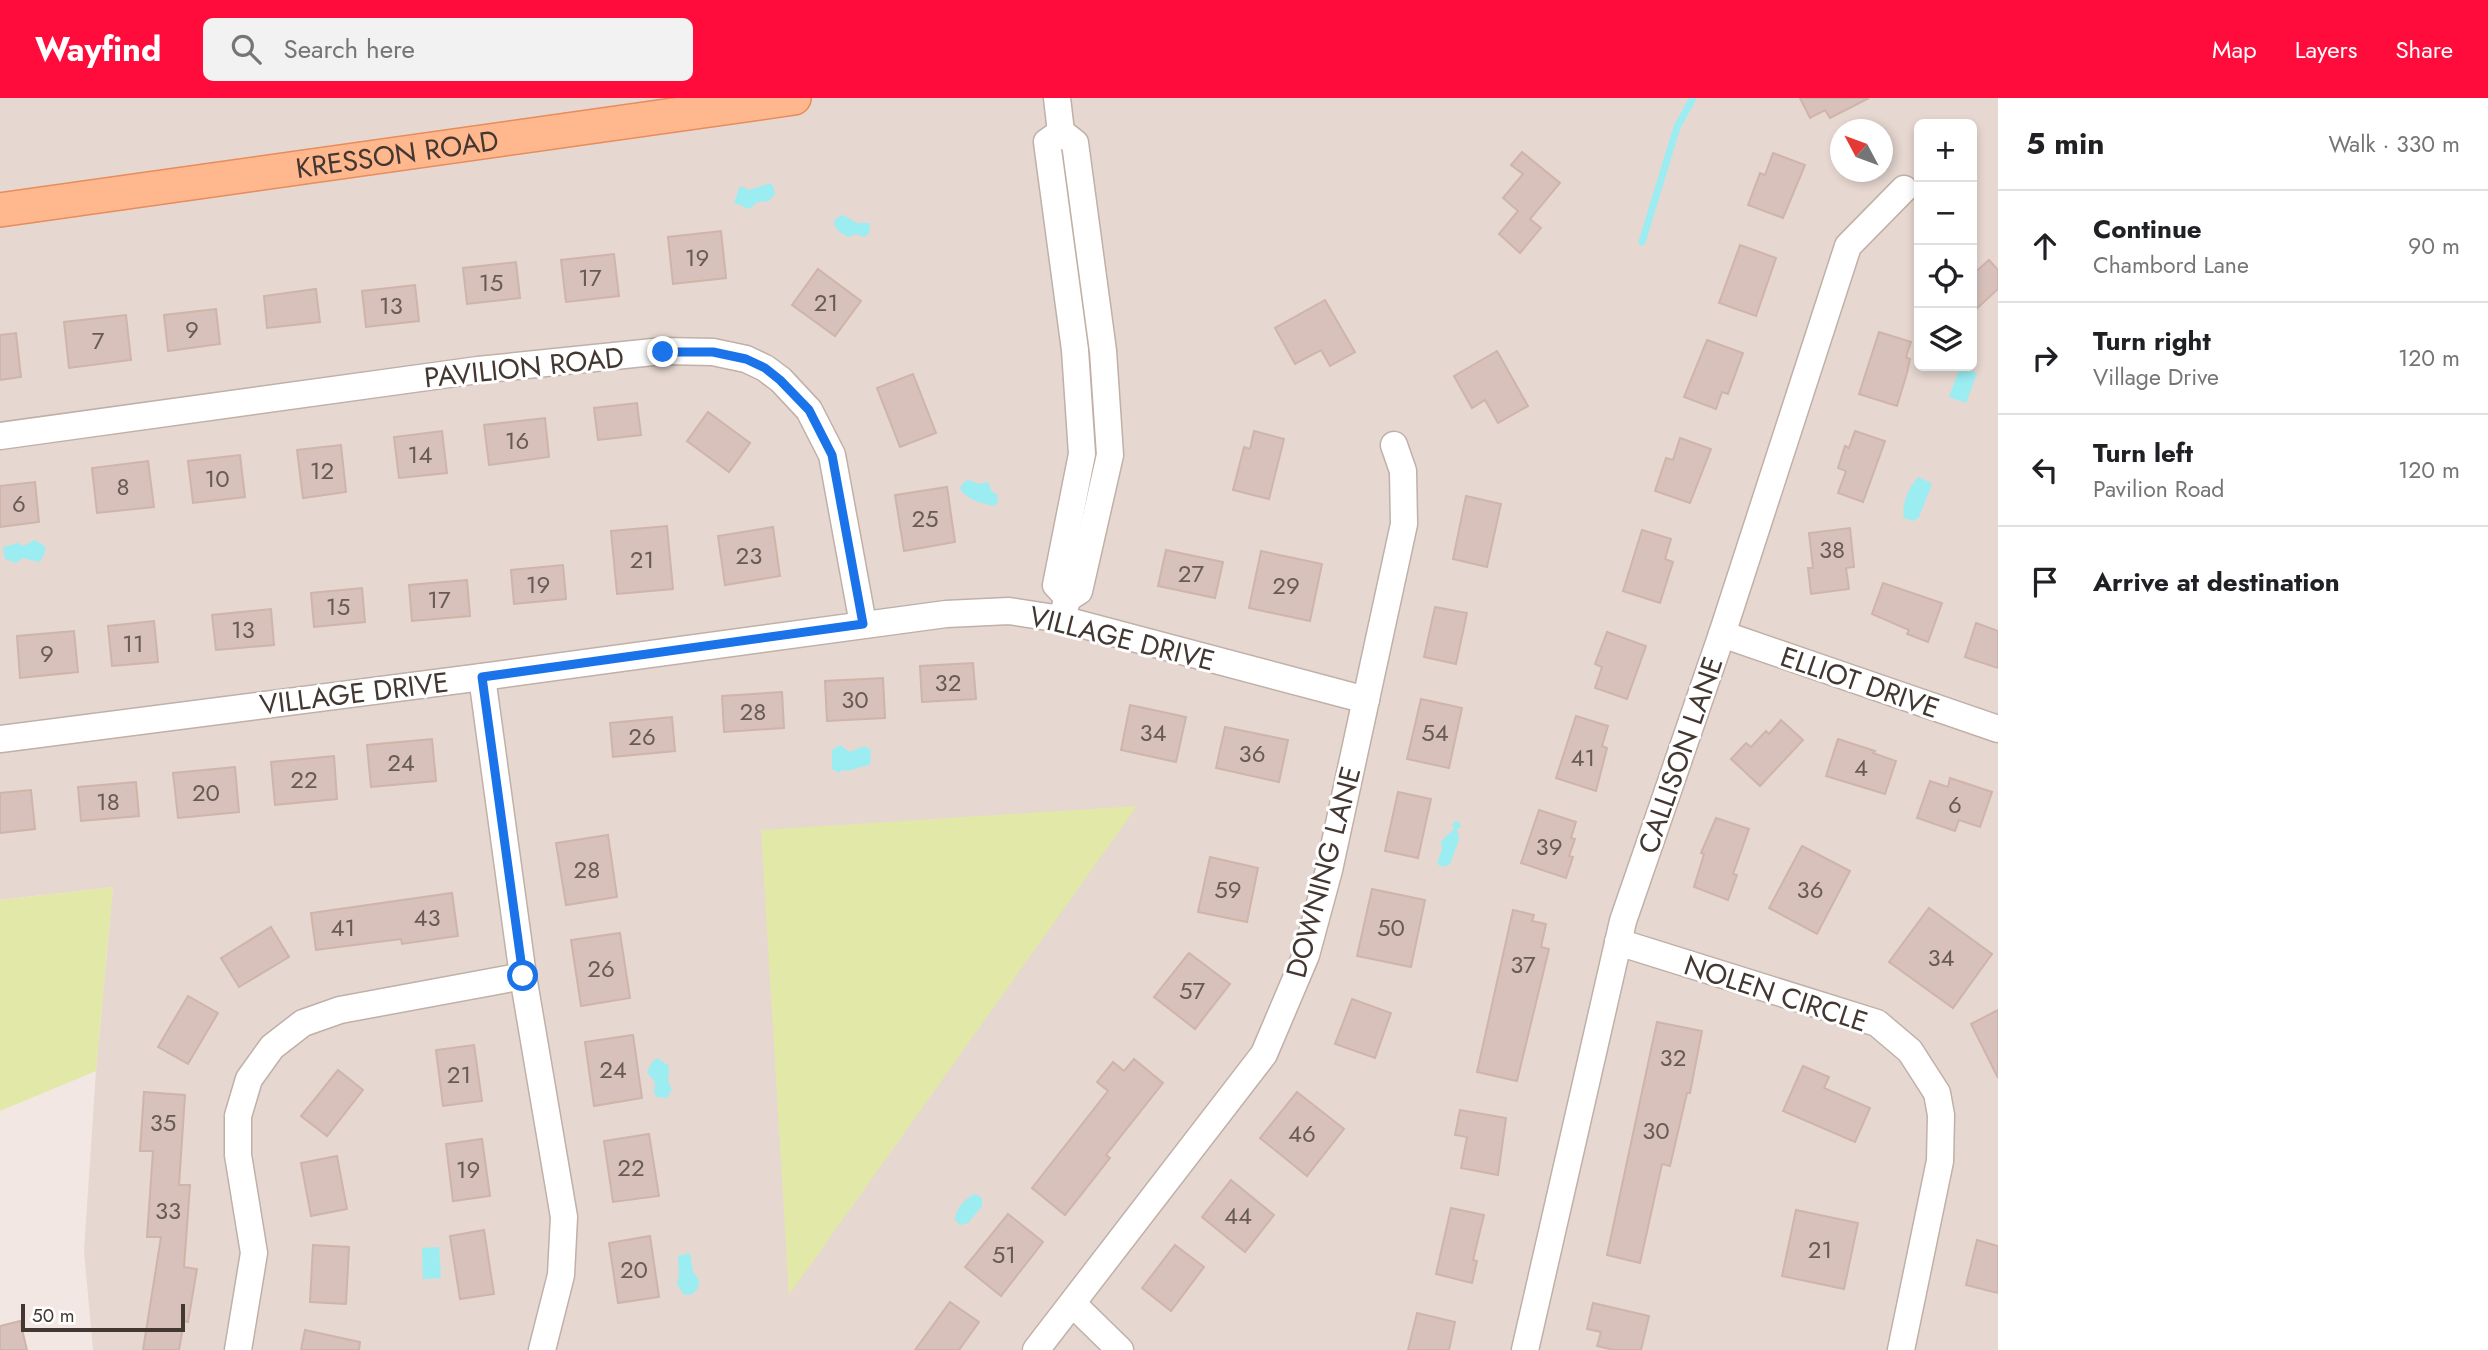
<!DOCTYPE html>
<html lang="en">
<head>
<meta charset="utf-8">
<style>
  :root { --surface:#fff; --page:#f2f2f2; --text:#202124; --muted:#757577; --line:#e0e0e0; --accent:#ff0c3c }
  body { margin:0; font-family:Jost,sans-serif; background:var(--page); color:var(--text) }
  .controls { position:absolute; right:21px; top:21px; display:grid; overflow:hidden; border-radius:10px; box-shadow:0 4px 10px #0003 }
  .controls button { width:63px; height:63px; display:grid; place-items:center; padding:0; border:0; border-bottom:2px solid var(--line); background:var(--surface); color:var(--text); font:35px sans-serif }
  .compass { position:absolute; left:1830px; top:21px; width:63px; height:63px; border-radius:50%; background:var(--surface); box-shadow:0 4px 10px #0003; rotate:311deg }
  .scale { position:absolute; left:21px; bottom:18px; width:164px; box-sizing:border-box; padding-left:7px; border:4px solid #433732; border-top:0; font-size:19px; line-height:24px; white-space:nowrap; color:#433732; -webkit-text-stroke:5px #fff; paint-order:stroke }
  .stop { position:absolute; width:21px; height:21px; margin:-16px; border:5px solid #1a73e8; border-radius:50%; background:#fff }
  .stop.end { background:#1a73e8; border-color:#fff; box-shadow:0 2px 7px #0008 }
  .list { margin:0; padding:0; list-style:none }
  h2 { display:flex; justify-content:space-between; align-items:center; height:91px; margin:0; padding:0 28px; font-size:30px }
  h2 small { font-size:23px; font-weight:400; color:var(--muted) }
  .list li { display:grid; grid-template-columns:46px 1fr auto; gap:21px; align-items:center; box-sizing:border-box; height:112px; padding:0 28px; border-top:2px solid var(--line) }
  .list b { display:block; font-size:26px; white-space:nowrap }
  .list p { margin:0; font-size:23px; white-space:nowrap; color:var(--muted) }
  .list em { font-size:23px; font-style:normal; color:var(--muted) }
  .icon { flex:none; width:38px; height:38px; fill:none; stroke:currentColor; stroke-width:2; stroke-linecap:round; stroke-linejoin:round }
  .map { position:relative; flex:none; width:1998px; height:1252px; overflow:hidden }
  header { display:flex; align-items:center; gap:42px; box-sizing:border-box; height:98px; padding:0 35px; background:var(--accent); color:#fff }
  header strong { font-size:33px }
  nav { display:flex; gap:38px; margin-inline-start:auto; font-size:24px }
  .search { width:490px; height:63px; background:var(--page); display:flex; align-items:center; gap:18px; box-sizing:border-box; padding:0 24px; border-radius:10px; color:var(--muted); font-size:26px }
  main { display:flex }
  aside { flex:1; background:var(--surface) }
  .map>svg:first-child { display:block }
  .residential { fill:#e6d7d0; fill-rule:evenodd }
  .green { fill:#e2e8a8 }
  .water { fill:#9bedf2 }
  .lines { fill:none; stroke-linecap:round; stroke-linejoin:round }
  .stream { stroke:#9bedf2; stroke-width:7 }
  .building { fill:#d7c1ba; stroke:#cfb4aa; stroke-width:2 }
  .minor-casing { stroke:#c0b0a7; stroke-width:29 }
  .major-casing { stroke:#e78c5b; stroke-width:36 }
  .minor { stroke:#fff; stroke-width:26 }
  .major { stroke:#ffb78e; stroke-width:33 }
  .route { stroke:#1a73e8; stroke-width:9 }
  .labels { text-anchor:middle; stroke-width:6; stroke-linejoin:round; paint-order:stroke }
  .number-label { font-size:24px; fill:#685a54 }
  .street-label { font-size:28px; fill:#433732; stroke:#fff }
</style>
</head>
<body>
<header>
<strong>Wayfind</strong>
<div class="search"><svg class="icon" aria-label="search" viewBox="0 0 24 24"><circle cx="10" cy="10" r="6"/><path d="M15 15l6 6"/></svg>Search here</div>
<nav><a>Map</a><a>Layers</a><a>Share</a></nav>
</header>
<main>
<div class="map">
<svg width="1998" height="1252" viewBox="0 0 1998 1252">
  <rect width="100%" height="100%" fill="#f2e7e2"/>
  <path class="residential" d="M0,0H1998V1252H93L84,1153L96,973L113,789L0,802ZM1919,26H1972V268H1919ZM1840,32H1882V74H1840Z"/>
  <g class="green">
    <polygon points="1137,708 789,1197 761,732"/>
    <polygon points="113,789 96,973 0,1013 0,802"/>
  </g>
  <g class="water">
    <polygon points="770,85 774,90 775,96 769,103 757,104 750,111 734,105 740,88 749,92"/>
    <path d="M843,117L857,125H870L869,136L864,139L856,136L848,139C838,134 825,123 843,117Z"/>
    <polygon points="1960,269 1977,275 1966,305 1949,299"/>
    <path d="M1919,379L1932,386L1919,419L1914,423L1904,420C1901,407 1909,387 1919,379Z"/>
    <path d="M969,382L978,386L988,384L992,394L997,396L998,403L995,408C983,406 966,402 960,390L964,384Z"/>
    <polygon points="35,442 46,449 43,459 39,464 23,460 16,465 5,461 3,449 18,445 23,448"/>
    <path d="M840,647L850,654L864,648L871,652L870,667C860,668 851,674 842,672L839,675L832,671V652Z"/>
    <polygon points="1455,723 1459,724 1461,729 1457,731 1459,742 1450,766 1444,769 1437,766 1442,751 1441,743 1454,731 1452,727"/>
    <polygon points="657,960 669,968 668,984 672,991 667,1000 657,999 654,995 655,984 647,974 652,964"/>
    <path d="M975,1096L982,1100V1108L968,1125L960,1127L955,1122C955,1112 966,1099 975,1096Z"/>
    <polygon points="439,1149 441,1180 423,1181 422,1150"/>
    <polygon points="690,1155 693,1174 699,1182 698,1190 693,1196 684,1197 677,1186 679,1177 678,1158"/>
  </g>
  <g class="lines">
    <polyline class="stream" points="1642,144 1677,29 1693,0"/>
  </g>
  <g class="building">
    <polygon points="1800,0 1869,0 1830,20 1825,12 1810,20"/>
    <polygon points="1522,54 1560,85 1530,121 1541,130 1520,155 1499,136 1518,113 1503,100 1523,76 1511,67"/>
    <polygon points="1773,55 1805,67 1783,120 1748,107 1760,75 1765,77"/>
    <polygon points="721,133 726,180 673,186 668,139"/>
    <polygon points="1740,147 1776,160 1756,218 1719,205"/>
    <polygon points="614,156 619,198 566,204 561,162"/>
    <polygon points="1989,162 1998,172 1998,191 1972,215 1972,177"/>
    <polygon points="516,164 520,200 467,206 463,170"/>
    <polygon points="818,171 861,203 835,238 792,207"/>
    <polygon points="415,187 419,223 366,229 362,193"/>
    <polygon points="316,191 320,224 267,230 264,198"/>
    <polygon points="1325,202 1355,254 1330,268 1321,252 1295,266 1275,230"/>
    <polygon points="216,211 220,246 168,253 164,217"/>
    <polygon points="126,217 131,262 69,270 64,224"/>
    <polygon points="1879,234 1911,244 1906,259 1910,261 1907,275 1897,308 1859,296"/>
    <polygon points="16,235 21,279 0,282 0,237"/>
    <polygon points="1707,242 1743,255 1728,296 1722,294 1716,311 1684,299"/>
    <polygon points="1497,253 1528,308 1498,325 1485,302 1472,310 1454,278"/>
    <polygon points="913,276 936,335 900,349 877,290"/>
    <polygon points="637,305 641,337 598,342 594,310"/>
    <polygon points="708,314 750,345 729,374 687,343"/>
    <polygon points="545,320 549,359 489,367 484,327"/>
    <polygon points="442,333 447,375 399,380 394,339"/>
    <polygon points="1254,333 1284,341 1269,401 1233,392 1244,349 1250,351"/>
    <polygon points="1855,333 1885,343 1863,404 1838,395 1846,373 1838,370 1845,348 1849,350"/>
    <polygon points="1680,340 1711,351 1690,405 1655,393 1666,360 1673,362"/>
    <polygon points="341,347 346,394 303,400 297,352"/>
    <polygon points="240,357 245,399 193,405 188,363"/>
    <polygon points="148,363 154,409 97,415 92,370"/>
    <polygon points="35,384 39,424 0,429 0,388"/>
    <polygon points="947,389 955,444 904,453 895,397"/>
    <polygon points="1466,398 1501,406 1487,469 1453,461"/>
    <polygon points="667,428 673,491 617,496 611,433"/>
    <polygon points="773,429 780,478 725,487 718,438"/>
    <polygon points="1850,430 1854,469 1846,470 1849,491 1811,496 1808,470 1813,470 1809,435"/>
    <polygon points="1642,432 1671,441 1665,461 1673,464 1660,505 1623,493"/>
    <polygon points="1166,452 1223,464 1215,500 1158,488"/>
    <polygon points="1261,453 1322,466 1310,523 1249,510"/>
    <polygon points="563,467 566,501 514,506 511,472"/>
    <polygon points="467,482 470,518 412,523 409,487"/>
    <polygon points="1883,485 1942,505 1928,544 1907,536 1909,532 1872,516"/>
    <polygon points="362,490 365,524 314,529 311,495"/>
    <polygon points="1435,509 1467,515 1456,566 1424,559"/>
    <polygon points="271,511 274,547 216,552 212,517"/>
    <polygon points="154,523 158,564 112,568 108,528"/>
    <polygon points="1976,525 1998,533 1998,570 1965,559"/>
    <polygon points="74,533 78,574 20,580 17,538"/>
    <polygon points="1607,534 1646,548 1627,601 1595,590 1602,569 1595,566"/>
    <polygon points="973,565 976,601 922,604 920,568"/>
    <polygon points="883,580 885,620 827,623 825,583"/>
    <polygon points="782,594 784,630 724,634 722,598"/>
    <polygon points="1421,601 1462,610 1449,670 1407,661"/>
    <polygon points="1130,607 1186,619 1176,664 1121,652"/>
    <polygon points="1576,618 1608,628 1602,648 1607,650 1596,693 1556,680"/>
    <polygon points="672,619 675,653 613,659 610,625"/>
    <polygon points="1781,622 1803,642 1760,688 1731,661 1746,645 1751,649 1766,633 1769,636"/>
    <polygon points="1225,629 1288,642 1279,684 1216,670"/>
    <polygon points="432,641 436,683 371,689 367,647"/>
    <polygon points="1838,641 1875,653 1873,655 1896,663 1885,696 1826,678"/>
    <polygon points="334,658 337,701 275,707 271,664"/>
    <polygon points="235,669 239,714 178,720 173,675"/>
    <polygon points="1950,680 1992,694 1980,729 1959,722 1955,733 1917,720 1930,683 1948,689"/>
    <polygon points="136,684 139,718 81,723 78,689"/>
    <polygon points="31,692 35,731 0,735 0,695"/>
    <polygon points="1398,694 1431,701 1418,760 1385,753"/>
    <polygon points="1539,712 1576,724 1571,740 1575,741 1569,758 1573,759 1566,780 1521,765"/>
    <polygon points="1716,720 1749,731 1733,776 1737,777 1728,802 1694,789 1704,756 1701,755"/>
    <polygon points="608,737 617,799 566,807 556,745"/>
    <polygon points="1802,748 1850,773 1817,836 1769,810"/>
    <polygon points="1210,759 1258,770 1247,824 1198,814"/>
    <polygon points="1372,791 1425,802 1411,869 1357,858"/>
    <polygon points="452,795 458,838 402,846 401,841 316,852 311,815"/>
    <polygon points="1929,810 1992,856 1953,910 1889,864"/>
    <polygon points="1513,812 1534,817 1532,823 1546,826 1541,849 1549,851 1517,983 1477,974"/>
    <polygon points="271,829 289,859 239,889 221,860"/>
    <polygon points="620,835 630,900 581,908 571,842"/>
    <polygon points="1189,855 1230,886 1195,931 1154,899"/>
    <polygon points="188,898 218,915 188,966 158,949"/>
    <polygon points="1352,901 1391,915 1375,960 1335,946"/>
    <polygon points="1998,912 1998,980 1971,926"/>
    <polygon points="1657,924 1702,933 1690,995 1687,995 1670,1068 1662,1066 1640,1165 1607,1157"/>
    <polygon points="633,937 642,1000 594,1008 585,944"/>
    <polygon points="474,947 482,1003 443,1008 436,952"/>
    <polygon points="1134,961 1163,985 1106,1057 1110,1060 1065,1117 1032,1090 1108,993 1097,984 1113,964 1124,973"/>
    <polygon points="1803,968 1829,979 1824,990 1870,1010 1855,1044 1783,1013"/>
    <polygon points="338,972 363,992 327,1038 301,1018"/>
    <polygon points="144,994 185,997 179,1087 190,1087 184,1169 197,1171 188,1224 184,1223 179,1252 143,1252 161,1139 147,1139 153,1053 140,1053"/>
    <polygon points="1297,994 1344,1031 1307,1078 1260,1040"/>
    <polygon points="1460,1012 1506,1020 1498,1077 1461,1070 1467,1039 1455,1037"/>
    <polygon points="649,1036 659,1098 613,1104 604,1043"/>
    <polygon points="482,1041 490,1098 453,1103 446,1046"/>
    <polygon points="337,1058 347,1111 311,1118 301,1065"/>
    <polygon points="1231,1082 1274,1117 1245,1154 1202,1119"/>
    <polygon points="1451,1110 1484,1117 1473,1162 1477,1163 1472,1185 1436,1176"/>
    <polygon points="1796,1112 1858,1125 1844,1191 1782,1178"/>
    <polygon points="1008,1116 1043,1144 1001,1198 965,1169"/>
    <polygon points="484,1132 494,1196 460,1201 450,1138"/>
    <polygon points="650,1138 659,1199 618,1205 609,1145"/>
    <polygon points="1977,1142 1998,1148 1998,1195 1966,1187"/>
    <polygon points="313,1147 349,1149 346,1206 310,1204"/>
    <polygon points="1175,1147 1204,1169 1171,1213 1142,1190"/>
    <polygon points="950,1204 979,1224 959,1252 915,1252"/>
    <polygon points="1593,1205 1649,1218 1641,1252 1614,1252 1597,1248 1601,1234 1587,1231"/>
    <polygon points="1417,1215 1455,1224 1449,1252 1408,1252"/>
    <polygon points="20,1223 27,1252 0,1252 0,1228"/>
    <polygon points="305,1232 360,1244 359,1252 301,1252"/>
  </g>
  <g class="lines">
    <defs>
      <g id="minor">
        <polyline points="1057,0 1061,34 1075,45 1103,253 1110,357 1079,493 1068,500 1061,521"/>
        <polyline points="1061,34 1047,44 1075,252 1082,356 1056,487 1068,500"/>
        <polyline points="0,338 478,272 663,253 713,254 746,261 765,270 781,282 809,312 832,357 863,526"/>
        <polyline points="1722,536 1998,631"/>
        <polyline points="482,579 523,878 564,1119 561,1177 542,1252"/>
        <polyline points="0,641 482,579 946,516 1009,513 1061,521 1366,602"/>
        <polyline points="1618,844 1877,925 1910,953 1937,995 1941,1017 1940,1063 1901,1252"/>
        <polyline points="1073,1206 1120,1252"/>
        <polyline points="238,1252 254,1155 238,1057 238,1018 249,981 272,949 303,925 340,912 523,878"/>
        <polyline points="1036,1252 1264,956 1306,857 1329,772 1404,426 1403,373 1394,347"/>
        <polyline points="1525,1252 1623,823 1722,536 1848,148 1904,91"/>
      </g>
      <g id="major">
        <path id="s1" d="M0,112L794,0"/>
      </g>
    </defs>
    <use href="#minor" class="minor-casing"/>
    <use href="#major" class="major-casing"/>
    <use href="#minor" class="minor"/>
    <use href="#major" class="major"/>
  </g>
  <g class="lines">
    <polyline class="route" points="523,878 482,579 863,526 832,357 809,312 780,282 765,270 746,261 713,254 663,254"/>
  </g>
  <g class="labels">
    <g class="number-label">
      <text x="697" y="168">19</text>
      <text x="590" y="188">17</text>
      <text x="491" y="193">15</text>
      <text x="826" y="213">21</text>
      <text x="391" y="216">13</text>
      <text x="192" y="240">9</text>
      <text x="98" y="251">7</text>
      <text x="517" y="351">16</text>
      <text x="420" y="365">14</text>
      <text x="322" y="381">12</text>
      <text x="217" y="389">10</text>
      <text x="123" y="397">8</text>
      <text x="19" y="414">6</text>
      <text x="925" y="429">25</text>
      <text x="1832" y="460">38</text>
      <text x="749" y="466">23</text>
      <text x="642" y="470">21</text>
      <text x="1191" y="484">27</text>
      <text x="538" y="495">19</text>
      <text x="1286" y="496">29</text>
      <text x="439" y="510">17</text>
      <text x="338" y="517">15</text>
      <text x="243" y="540">13</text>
      <text x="133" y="554">11</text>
      <text x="47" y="564">9</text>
      <text x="948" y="593">32</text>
      <text x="855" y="610">30</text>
      <text x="753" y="622">28</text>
      <text x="1153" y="643">34</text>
      <text x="1435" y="643">54</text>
      <text x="642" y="647">26</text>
      <text x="1252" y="664">36</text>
      <text x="1583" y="668">41</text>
      <text x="401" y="673">24</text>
      <text x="1861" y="678">4</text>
      <text x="304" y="690">22</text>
      <text x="206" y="703">20</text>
      <text x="108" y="712">18</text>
      <text x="1955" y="715">6</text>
      <text x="1549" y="757">39</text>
      <text x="587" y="780">28</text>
      <text x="1228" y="800">59</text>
      <text x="1810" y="800">36</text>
      <text x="427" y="828">43</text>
      <text x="343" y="838">41</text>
      <text x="1391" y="838">50</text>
      <text x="1941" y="868">34</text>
      <text x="1523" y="875">37</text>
      <text x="601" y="879">26</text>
      <text x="1192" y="901">57</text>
      <text x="1673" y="968">32</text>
      <text x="613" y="980">24</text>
      <text x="459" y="985">21</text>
      <text x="163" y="1033">35</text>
      <text x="1656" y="1041">30</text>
      <text x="1302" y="1044">46</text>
      <text x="631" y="1078">22</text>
      <text x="468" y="1080">19</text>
      <text x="168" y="1121">33</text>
      <text x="1238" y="1126">44</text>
      <text x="1820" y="1160">21</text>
      <text x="1004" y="1165">51</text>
      <text x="634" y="1180">20</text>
    </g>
    <g class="street-label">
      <text dy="10" stroke="none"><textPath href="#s1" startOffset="401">KRESSON ROAD</textPath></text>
      <text transform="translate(524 269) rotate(-6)" y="10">PAVILION ROAD</text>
      <text transform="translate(1122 540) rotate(14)" y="10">VILLAGE DRIVE</text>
      <text transform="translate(1860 584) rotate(19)" y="10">ELLIOT DRIVE</text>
      <text transform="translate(354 595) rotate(-7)" y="10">VILLAGE DRIVE</text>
      <text transform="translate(1680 657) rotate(-71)" y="10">CALLISON LANE</text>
      <text transform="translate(1323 774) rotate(-75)" y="10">DOWNING LANE</text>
      <text transform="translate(1776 895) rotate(18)" y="10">NOLEN CIRCLE</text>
    </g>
  </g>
</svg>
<div class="controls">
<button>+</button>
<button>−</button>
<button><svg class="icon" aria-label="locate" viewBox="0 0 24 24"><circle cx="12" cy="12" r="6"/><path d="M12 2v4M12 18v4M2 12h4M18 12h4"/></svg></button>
<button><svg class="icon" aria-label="layers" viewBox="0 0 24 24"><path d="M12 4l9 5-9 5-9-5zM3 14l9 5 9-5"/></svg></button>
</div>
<svg class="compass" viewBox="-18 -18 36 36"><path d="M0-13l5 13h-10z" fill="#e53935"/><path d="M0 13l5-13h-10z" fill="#757577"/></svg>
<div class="scale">50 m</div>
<div class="stop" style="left:523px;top:878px"></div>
<div class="stop end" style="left:663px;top:254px"></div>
</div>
<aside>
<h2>5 min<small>Walk · 330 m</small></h2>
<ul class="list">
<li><svg class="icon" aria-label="ahead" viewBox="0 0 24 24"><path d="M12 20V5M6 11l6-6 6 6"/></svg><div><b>Continue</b><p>Chambord Lane</p></div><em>90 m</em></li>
<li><svg class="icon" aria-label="right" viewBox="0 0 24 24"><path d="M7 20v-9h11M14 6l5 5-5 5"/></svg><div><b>Turn right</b><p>Village Drive</p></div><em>120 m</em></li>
<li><svg class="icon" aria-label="left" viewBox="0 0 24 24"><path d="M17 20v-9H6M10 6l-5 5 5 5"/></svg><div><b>Turn left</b><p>Pavilion Road</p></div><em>120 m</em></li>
<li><svg class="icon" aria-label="arrive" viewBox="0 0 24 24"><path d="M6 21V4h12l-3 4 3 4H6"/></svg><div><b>Arrive at destination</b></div></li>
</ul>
</aside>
</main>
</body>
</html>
